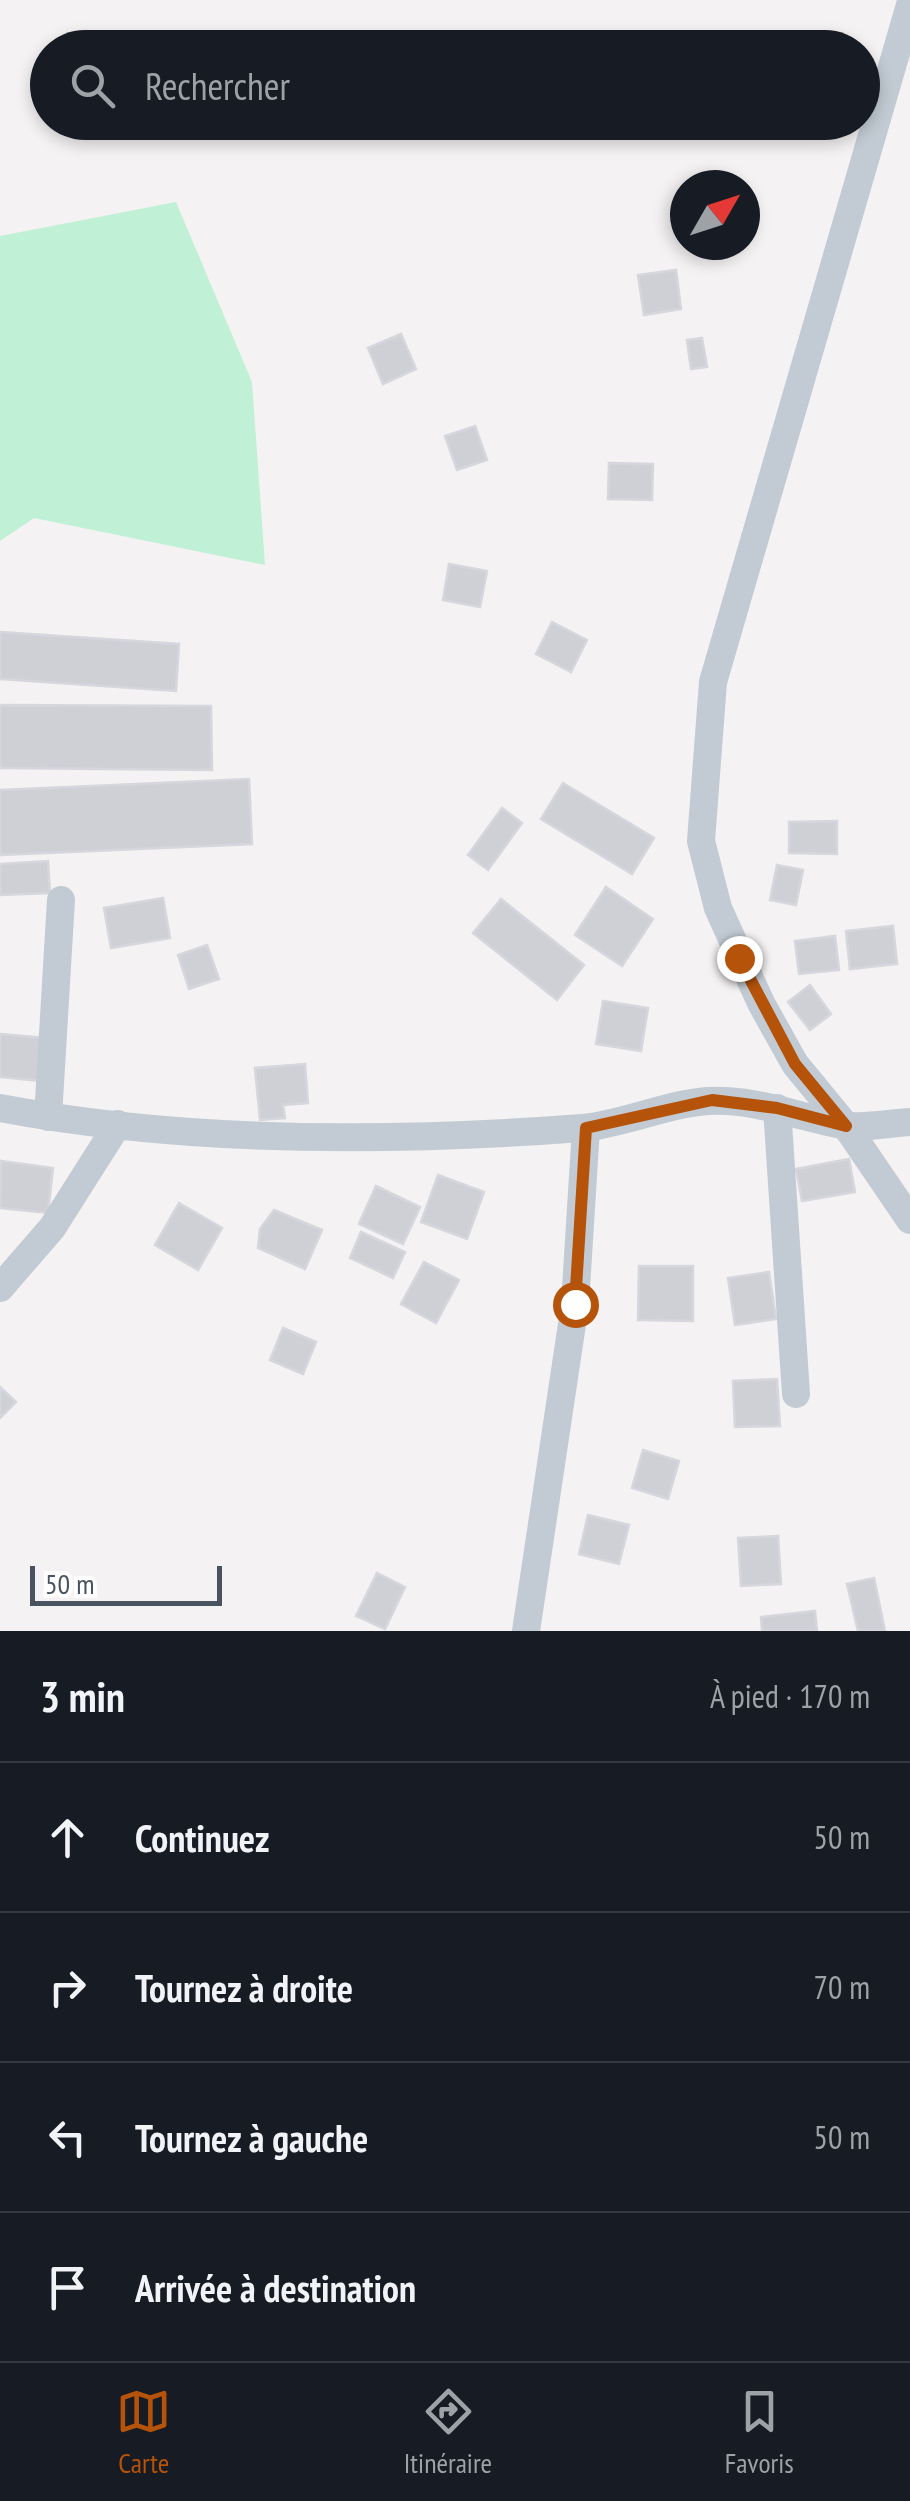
<!DOCTYPE html>
<html lang="fr">
<head>
<meta charset="utf-8">
<style>
  :root { --surface:#171b24; --page:#242831; --text:#f1f3f6; --muted:#9ea1a6; --line:#363941; --accent:#b45309 }
  body { margin:0; font-family:"PT Sans Narrow",sans-serif; background:var(--page); color:var(--text) }
  .compass { position:absolute; left:670px; top:170px; width:90px; height:90px; border-radius:50%; background:var(--surface); box-shadow:0 5px 15px #0003; rotate:51deg }
  .scale { position:absolute; left:30px; bottom:25px; width:192px; box-sizing:border-box; padding-left:10px; border:5px solid #495360; border-top:0; font-size:28px; line-height:35px; white-space:nowrap; color:#495360; -webkit-text-stroke:8px #fff; paint-order:stroke }
  .stop { position:absolute; width:30px; height:30px; margin:-22px; border:8px solid #b45309; border-radius:50%; background:#fff }
  .stop.end { background:#b45309; border-color:#fff; box-shadow:0 2px 10px #0008 }
  .list { margin:0; padding:0; list-style:none }
  h2 { display:flex; justify-content:space-between; align-items:center; height:130px; margin:0; padding:0 40px; font-size:42px }
  h2 small { font-size:32px; font-weight:400; color:var(--muted) }
  .list li { display:grid; grid-template-columns:65px 1fr auto; gap:30px; align-items:center; box-sizing:border-box; height:150px; padding:0 40px; border-top:2px solid var(--line) }
  .list b { display:block; font-size:38px; white-space:nowrap }
  .list em { font-size:32px; font-style:normal; color:var(--muted) }
  .icon { flex:none; width:55px; height:55px; fill:none; stroke:currentColor; stroke-width:2; stroke-linecap:round; stroke-linejoin:round }
  .map { position:relative; flex:none; width:910px; height:1631px; overflow:hidden }
  .search { position:absolute; background:var(--surface); box-shadow:0 5px 15px #0003; left:30px; right:30px; top:30px; height:110px; display:flex; align-items:center; gap:25px; box-sizing:border-box; padding:0 35px; border-radius:55px; color:var(--muted); font-size:38px }
  .sheet { height:730px; background:var(--surface) }
  nav { display:flex; justify-content:space-around; align-items:center; box-sizing:border-box; height:140px; border-top:2px solid var(--line); background:var(--surface); font-size:28px; color:var(--muted) }
  nav a { display:grid; justify-items:center; gap:5px }
  nav .on { color:var(--accent) }
  .map>svg:first-child { display:block }
  .green { fill:#c0f1d6 }
  .building { fill:#ced0d6; stroke:#d5d7dd; stroke-width:2.5 }
  .lines { fill:none; stroke-linecap:round; stroke-linejoin:round }
  .minor { stroke:#c2cbd3; stroke-width:28 }
  .route { stroke:#b45309; stroke-width:12 }
</style>
</head>
<body>
<div class="map">
<svg width="910" height="1631" viewBox="0 0 910 1631">
  <rect width="100%" height="100%" fill="#f4f2f2"/>
  <polygon class="green" points="176,202 252,382 265,565 34,518 0,541 0,236"/>
  <g class="building">
    <polygon points="94,122 123,122 100,134"/>
    <polygon points="676,270 681,309 644,315 638,275"/>
    <polygon points="401,334 416,369 383,384 368,348"/>
    <polygon points="702,338 707,367 691,369 687,340"/>
    <polygon points="475,426 487,460 457,470 445,436"/>
    <polygon points="609,463 653,464 652,500 608,499"/>
    <polygon points="449,564 487,571 480,607 443,600"/>
    <polygon points="552,622 587,640 571,672 536,654"/>
    <polygon points="0,632 179,644 176,691 0,679"/>
    <polygon points="0,705 211,706 212,770 0,768"/>
    <polygon points="249,779 252,844 0,855 0,790"/>
    <polygon points="563,783 654,838 632,874 541,819"/>
    <polygon points="502,808 522,823 488,870 468,855"/>
    <polygon points="837,821 837,854 789,853 789,822"/>
    <polygon points="48,861 50,893 0,895 0,864"/>
    <polygon points="777,865 803,870 796,905 770,900"/>
    <polygon points="606,887 653,919 622,966 575,935"/>
    <polygon points="163,898 170,938 111,948 104,908"/>
    <polygon points="501,899 584,965 557,1000 473,933"/>
    <polygon points="893,926 897,964 850,969 846,931"/>
    <polygon points="835,936 839,970 799,974 795,941"/>
    <polygon points="207,945 219,979 189,989 178,955"/>
    <polygon points="810,985 831,1014 810,1030 788,1002"/>
    <polygon points="603,1001 648,1008 641,1051 596,1044"/>
    <polygon points="0,1034 44,1038 40,1081 0,1077"/>
    <polygon points="305,1064 308,1103 283,1105 285,1118 260,1120 255,1068"/>
    <polygon points="849,1159 855,1192 802,1201 796,1169"/>
    <polygon points="1,1161 53,1168 48,1213 0,1208"/>
    <polygon points="438,1175 484,1192 467,1239 421,1222"/>
    <polygon points="376,1186 420,1207 403,1244 359,1224"/>
    <polygon points="179,1203 222,1228 198,1270 155,1245"/>
    <polygon points="274,1210 322,1230 305,1269 258,1248 260,1229"/>
    <polygon points="361,1232 405,1252 393,1278 350,1258"/>
    <polygon points="424,1262 459,1280 436,1323 401,1304"/>
    <polygon points="639,1266 693,1266 693,1321 638,1320"/>
    <polygon points="769,1272 776,1319 735,1325 728,1278"/>
    <polygon points="283,1328 316,1342 303,1374 270,1360"/>
    <polygon points="777,1379 780,1426 735,1427 733,1381"/>
    <polygon points="0,1387 16,1402 0,1418"/>
    <polygon points="643,1450 679,1461 668,1499 632,1488"/>
    <polygon points="588,1515 629,1525 619,1564 579,1554"/>
    <polygon points="778,1536 781,1584 741,1586 738,1538"/>
    <polygon points="377,1573 405,1587 385,1629 356,1616"/>
    <polygon points="874,1578 885,1631 858,1631 847,1584"/>
    <polygon points="815,1611 817,1631 762,1631 761,1617"/>
  </g>
  <g class="lines">
    <g class="minor">
      <polyline points="910,5 713,682 701,841 718,908 761,1003 795,1064 846,1126 910,1220"/>
      <path d="M0,1108C184,1143 396,1142 582,1128C625,1124 665,1104 708,1101C753,1098 798,1117 842,1125C863,1129 889,1123 910,1122"/>
      <polyline points="777,1108 796,1394"/>
      <polyline points="48,1117 61,900"/>
      <polyline points="0,1288 52,1228 118,1124"/>
      <polyline points="526,1631 575,1304 586,1128"/>
    </g>
  </g>
  <g class="lines">
    <polyline class="route" points="575,1304 586,1128 712,1100 777,1108 846,1126 795,1064 739,958"/>
  </g>
</svg>
<svg class="compass" viewBox="-18 -18 36 36"><path d="M0-13l5 13h-10z" fill="#e53935"/><path d="M0 13l5-13h-10z" fill="#9ea1a6"/></svg>
<div class="scale">50 m</div>
<div class="stop" style="left:575px;top:1304px"></div>
<div class="stop end" style="left:739px;top:958px"></div>
<div class="search"><svg class="icon" aria-label="search" viewBox="0 0 24 24"><circle cx="10" cy="10" r="6"/><path d="M15 15l6 6"/></svg>Rechercher</div>
</div>
<section class="sheet">
<h2>3 min<small>À pied · 170 m</small></h2>
<ul class="list">
<li><svg class="icon" aria-label="ahead" viewBox="0 0 24 24"><path d="M12 20V5M6 11l6-6 6 6"/></svg><div><b>Continuez</b></div><em>50 m</em></li>
<li><svg class="icon" aria-label="right" viewBox="0 0 24 24"><path d="M7 20v-9h11M14 6l5 5-5 5"/></svg><div><b>Tournez à droite</b></div><em>70 m</em></li>
<li><svg class="icon" aria-label="left" viewBox="0 0 24 24"><path d="M17 20v-9H6M10 6l-5 5 5 5"/></svg><div><b>Tournez à gauche</b></div><em>50 m</em></li>
<li><svg class="icon" aria-label="arrive" viewBox="0 0 24 24"><path d="M6 21V4h12l-3 4 3 4H6"/></svg><div><b>Arrivée à destination</b></div></li>
</ul>
</section>
<nav>
<a class="on"><svg class="icon" aria-label="map" viewBox="0 0 24 24"><path d="M3 6l6-2 6 2 6-2v14l-6 2-6-2-6 2zM9 4v14M15 6v14"/></svg>Carte</a>
<a><svg class="icon" aria-label="directions" viewBox="0 0 24 24"><path d="M12 3l9 9-9 9-9-9zM9 14v-3h6M13 9l2 2-2 2"/></svg>Itinéraire</a>
<a><svg class="icon" aria-label="saved" viewBox="0 0 24 24"><path d="M7 4h10v16l-5-4-5 4z"/></svg>Favoris</a>
</nav>
</body>
</html>
